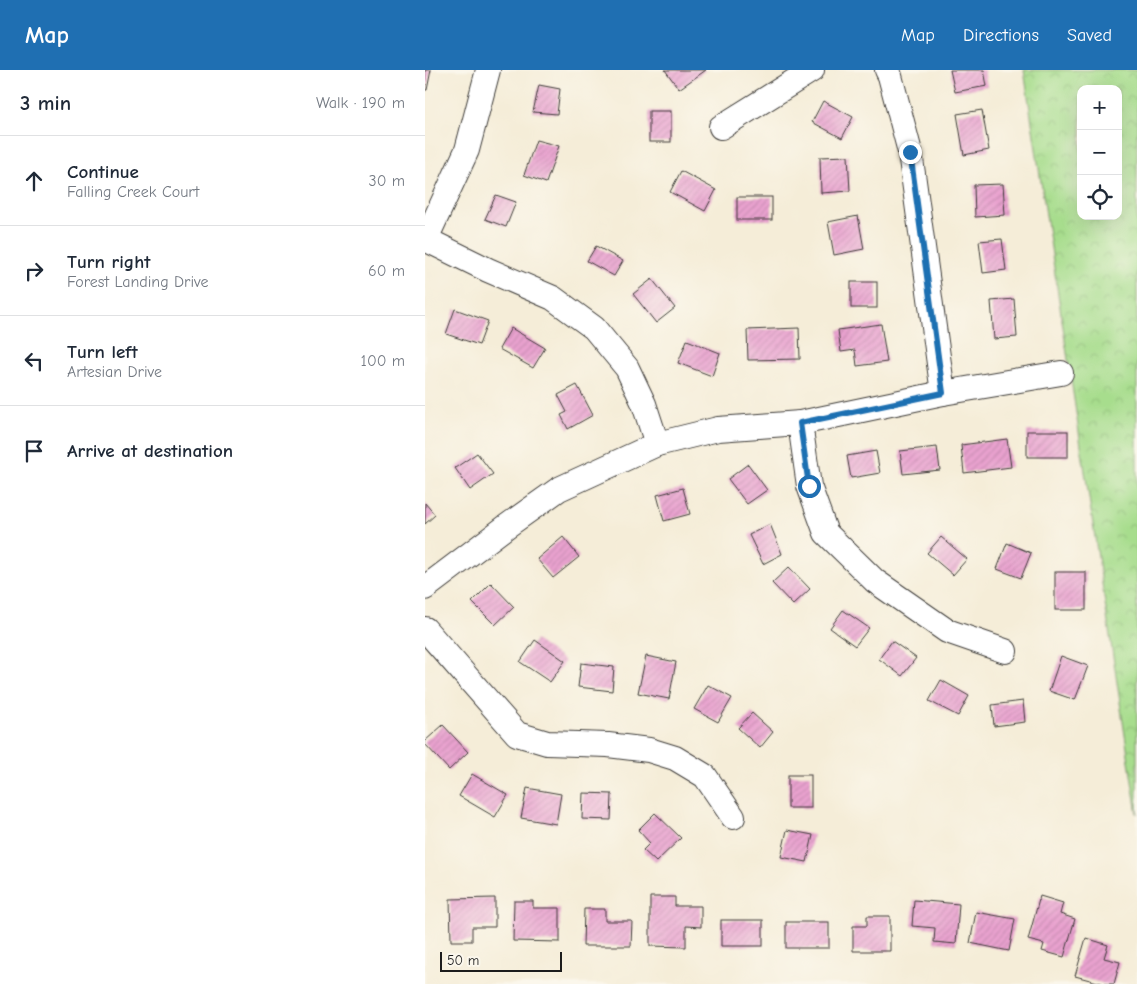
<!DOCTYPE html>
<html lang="en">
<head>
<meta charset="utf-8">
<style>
  :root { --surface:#fff; --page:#f6f6f7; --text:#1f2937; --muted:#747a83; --line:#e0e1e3; --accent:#1f6fb2 }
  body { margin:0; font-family:"Comic Neue",sans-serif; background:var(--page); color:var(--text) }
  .controls { position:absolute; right:15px; top:15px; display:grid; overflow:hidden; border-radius:10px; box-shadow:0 5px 20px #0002 }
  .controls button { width:45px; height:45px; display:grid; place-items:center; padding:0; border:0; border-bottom:1px solid var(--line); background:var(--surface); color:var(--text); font:25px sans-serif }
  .scale { position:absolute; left:15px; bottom:12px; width:122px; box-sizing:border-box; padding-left:5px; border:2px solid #1c1c1c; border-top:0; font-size:14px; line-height:18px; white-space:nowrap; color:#1c1c1c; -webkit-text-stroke:4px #fbf7ec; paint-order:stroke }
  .stop { position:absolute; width:15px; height:15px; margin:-11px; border:4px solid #1f6fb2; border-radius:50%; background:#fff }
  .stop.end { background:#1f6fb2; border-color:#fff; box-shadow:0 1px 5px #0008 }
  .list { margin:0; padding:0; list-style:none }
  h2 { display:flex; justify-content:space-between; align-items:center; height:65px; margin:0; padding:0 20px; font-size:21px }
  h2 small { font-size:16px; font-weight:400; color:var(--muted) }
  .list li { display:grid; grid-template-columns:32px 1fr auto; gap:15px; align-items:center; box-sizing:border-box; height:90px; padding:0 20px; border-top:1px solid var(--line) }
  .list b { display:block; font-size:19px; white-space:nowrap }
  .list p { margin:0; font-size:16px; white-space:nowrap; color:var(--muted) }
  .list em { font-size:16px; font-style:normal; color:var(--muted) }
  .icon { flex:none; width:28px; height:28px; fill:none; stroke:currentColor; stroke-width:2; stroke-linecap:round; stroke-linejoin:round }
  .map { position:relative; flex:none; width:712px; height:914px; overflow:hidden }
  header { display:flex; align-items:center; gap:30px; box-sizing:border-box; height:70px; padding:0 25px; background:var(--accent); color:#fff }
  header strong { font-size:24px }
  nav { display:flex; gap:28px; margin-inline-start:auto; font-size:18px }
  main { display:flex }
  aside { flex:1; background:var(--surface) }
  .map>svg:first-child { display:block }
  .park { fill:url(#park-crowns); stroke:#627c54; fill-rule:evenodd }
  .building { fill:url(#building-hatch) }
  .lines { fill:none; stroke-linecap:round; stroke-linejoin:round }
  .minor-casing { stroke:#3d3b38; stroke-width:26 }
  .minor { stroke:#fff; stroke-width:24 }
  .route { stroke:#1f6fb2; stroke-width:6 }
</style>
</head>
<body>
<header>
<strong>Map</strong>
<nav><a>Map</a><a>Directions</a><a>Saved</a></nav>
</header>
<main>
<aside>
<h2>3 min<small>Walk · 190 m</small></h2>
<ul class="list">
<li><svg class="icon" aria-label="ahead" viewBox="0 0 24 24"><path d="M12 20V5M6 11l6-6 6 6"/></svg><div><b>Continue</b><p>Falling Creek Court</p></div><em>30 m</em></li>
<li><svg class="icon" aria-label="right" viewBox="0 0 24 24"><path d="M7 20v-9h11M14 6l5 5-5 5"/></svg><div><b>Turn right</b><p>Forest Landing Drive</p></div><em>60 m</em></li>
<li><svg class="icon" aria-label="left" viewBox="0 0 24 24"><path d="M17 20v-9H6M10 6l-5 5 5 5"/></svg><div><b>Turn left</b><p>Artesian Drive</p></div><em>100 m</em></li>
<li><svg class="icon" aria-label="arrive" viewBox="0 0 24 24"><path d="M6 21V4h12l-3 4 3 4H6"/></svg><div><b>Arrive at destination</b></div></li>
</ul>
</aside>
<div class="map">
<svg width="712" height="914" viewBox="0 0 712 914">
  <defs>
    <pattern id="park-crowns" width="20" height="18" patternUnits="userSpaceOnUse" patternTransform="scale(1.25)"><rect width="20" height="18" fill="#a7dd8d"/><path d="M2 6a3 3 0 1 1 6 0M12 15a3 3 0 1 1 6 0" fill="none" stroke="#8fbd79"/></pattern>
    <pattern id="building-hatch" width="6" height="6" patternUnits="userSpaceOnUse" patternTransform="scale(1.25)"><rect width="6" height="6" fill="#e9a2cf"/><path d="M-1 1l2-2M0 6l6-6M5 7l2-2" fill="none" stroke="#c78bb1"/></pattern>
  </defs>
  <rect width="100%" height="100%" fill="#fbf7ec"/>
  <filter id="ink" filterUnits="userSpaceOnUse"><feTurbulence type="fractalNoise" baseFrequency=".02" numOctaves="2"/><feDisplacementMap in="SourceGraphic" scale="10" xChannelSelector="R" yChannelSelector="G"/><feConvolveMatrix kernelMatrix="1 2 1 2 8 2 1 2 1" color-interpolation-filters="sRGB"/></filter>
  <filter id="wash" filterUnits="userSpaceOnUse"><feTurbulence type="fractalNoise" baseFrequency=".0096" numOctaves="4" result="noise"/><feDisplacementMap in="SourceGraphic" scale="20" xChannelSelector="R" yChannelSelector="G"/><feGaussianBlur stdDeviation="1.12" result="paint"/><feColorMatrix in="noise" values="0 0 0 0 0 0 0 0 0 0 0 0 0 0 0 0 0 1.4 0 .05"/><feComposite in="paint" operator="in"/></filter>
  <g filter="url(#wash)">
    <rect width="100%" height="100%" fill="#f5edd8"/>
    <path class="park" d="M599,0H712V744ZM656,19H693V146H656Z"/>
    <g id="blocks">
      <g class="building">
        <polygon points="0,0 6,0 2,20 0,20"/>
        <polygon points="240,0 281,0 254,19"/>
        <polygon points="525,0 559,0 562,16 530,22"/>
        <polygon points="114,15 135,19 132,44 108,42"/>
        <polygon points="398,31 428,47 417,68 387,52"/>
        <polygon points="557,40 564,80 539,85 532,44"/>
        <rect x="224" y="41" width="22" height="31"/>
        <polygon points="111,70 134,76 121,113 99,105"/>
        <polygon points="423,86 425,121 396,123 395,87"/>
        <polygon points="256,101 291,120 280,141 245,122"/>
        <polygon points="578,114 580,145 550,147 549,115"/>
        <polygon points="71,125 91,132 81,157 60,149"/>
        <rect x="312" y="127" width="35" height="23"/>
        <polygon points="433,146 439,179 409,185 403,152"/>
        <polygon points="577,169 581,200 558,203 554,171"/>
        <polygon points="171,176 198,191 189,206 162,191"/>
        <polygon points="227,209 250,238 231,253 208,224"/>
        <rect x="426" y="212" width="26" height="26"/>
        <polygon points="589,229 592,267 569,269 566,231"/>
        <polygon points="30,239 63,251 54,275 21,264"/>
        <polygon points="456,254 462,292 432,296 430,280 416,282 413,260"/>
        <polygon points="86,258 120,278 108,298 74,279"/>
        <polygon points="374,258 375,289 323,290 322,260"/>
        <polygon points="262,270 295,283 287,306 253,293"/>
        <polygon points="152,315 168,345 143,359 136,345 142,342 133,325"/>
        <rect x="602" y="361" width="41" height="26"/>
        <polygon points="582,369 586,397 539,403 536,375"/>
        <polygon points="512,377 515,400 478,404 475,381"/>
        <polygon points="451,381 455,403 426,408 422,386"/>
        <polygon points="52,383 68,404 45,420 30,398"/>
        <polygon points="323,394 342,420 322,434 303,409"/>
        <polygon points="258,418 265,444 239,451 232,425"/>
        <polygon points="0,433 10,445 0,454"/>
        <polygon points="345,454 357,484 338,494 324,465"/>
        <polygon points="138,467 154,487 128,508 112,489"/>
        <polygon points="516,467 542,489 528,505 502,483"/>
        <polygon points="582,473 606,483 596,508 572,499"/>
        <polygon points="364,497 385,519 368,535 347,513"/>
        <rect x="630" y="502" width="31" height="38"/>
        <polygon points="66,513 89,537 70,555 47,532"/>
        <polygon points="418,540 444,558 430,576 405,558"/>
        <polygon points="110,570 140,591 125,612 95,592"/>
        <polygon points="467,571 491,588 477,606 454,589"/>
        <polygon points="221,586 251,592 244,629 213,623"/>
        <polygon points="636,586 663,596 650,630 624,621"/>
        <polygon points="156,593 189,597 187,621 153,617"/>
        <polygon points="516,610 544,626 533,646 504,631"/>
        <polygon points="283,615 307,628 293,652 269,639"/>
        <polygon points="598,631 600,652 569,656 567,635"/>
        <polygon points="327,643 348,662 335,678 313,658"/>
        <polygon points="18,655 43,682 24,700 0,674 0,671"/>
        <polygon points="47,704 83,725 70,747 34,726"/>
        <rect x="363" y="705" width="23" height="33"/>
        <polygon points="102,718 136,724 131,754 96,748"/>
        <polygon points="158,723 187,724 186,750 157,749"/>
        <polygon points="230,743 256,768 231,792 218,780 225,773 213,760"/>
        <polygon points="362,760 388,765 382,792 356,787"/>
        <polygon points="615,826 638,833 635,844 650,849 639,887 617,881 619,874 603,870"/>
        <polygon points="225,827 250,827 250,836 276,836 276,857 261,856 261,877 225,876"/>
        <polygon points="70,828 70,857 47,857 47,871 26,871 25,829"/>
        <polygon points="489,830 534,834 531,874 509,872 510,858 487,856"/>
        <polygon points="89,831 108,831 108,838 135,838 135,872 88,871"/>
        <polygon points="159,839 180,839 180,851 207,851 206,876 158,876"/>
        <polygon points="551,842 590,849 584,881 545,873"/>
        <polygon points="442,846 465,846 465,881 428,881 428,856 442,856"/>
        <rect x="296" y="850" width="42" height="26"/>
        <rect x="361" y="852" width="43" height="26"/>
        <polygon points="661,868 683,875 679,888 695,892 689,914 680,914 650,906"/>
      </g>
    </g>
  </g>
  <g filter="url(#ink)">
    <use href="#blocks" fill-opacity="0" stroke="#3d3b38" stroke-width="1"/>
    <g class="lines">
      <defs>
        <g id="minor">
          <polyline points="462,0 465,6 485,82 518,323"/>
          <polyline points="296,57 387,0"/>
          <polyline points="0,169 63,200 128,228 169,258 202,298 219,334 232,374"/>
          <polyline points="1,169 42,80 63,0"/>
          <polyline points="375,353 384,416 401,463 450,511 522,561 580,581"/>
          <polyline points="0,518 82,456 134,419 232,374 293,359 375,353 518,323 636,303"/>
          <polyline points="0,559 92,664 122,673 183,675 224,680 250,688 280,706 308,747"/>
        </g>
      </defs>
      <use href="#minor" class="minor-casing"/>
      <use href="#minor" class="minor"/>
    </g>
  </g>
  <g class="lines" filter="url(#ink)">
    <polyline class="route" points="384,416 375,353 518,323 485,82"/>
  </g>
</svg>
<div class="controls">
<button>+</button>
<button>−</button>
<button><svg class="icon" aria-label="locate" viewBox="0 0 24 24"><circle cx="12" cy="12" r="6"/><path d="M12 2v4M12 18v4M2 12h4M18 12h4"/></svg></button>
</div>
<div class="scale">50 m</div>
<div class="stop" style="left:384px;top:416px"></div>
<div class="stop end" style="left:485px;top:82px"></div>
</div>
</main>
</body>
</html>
